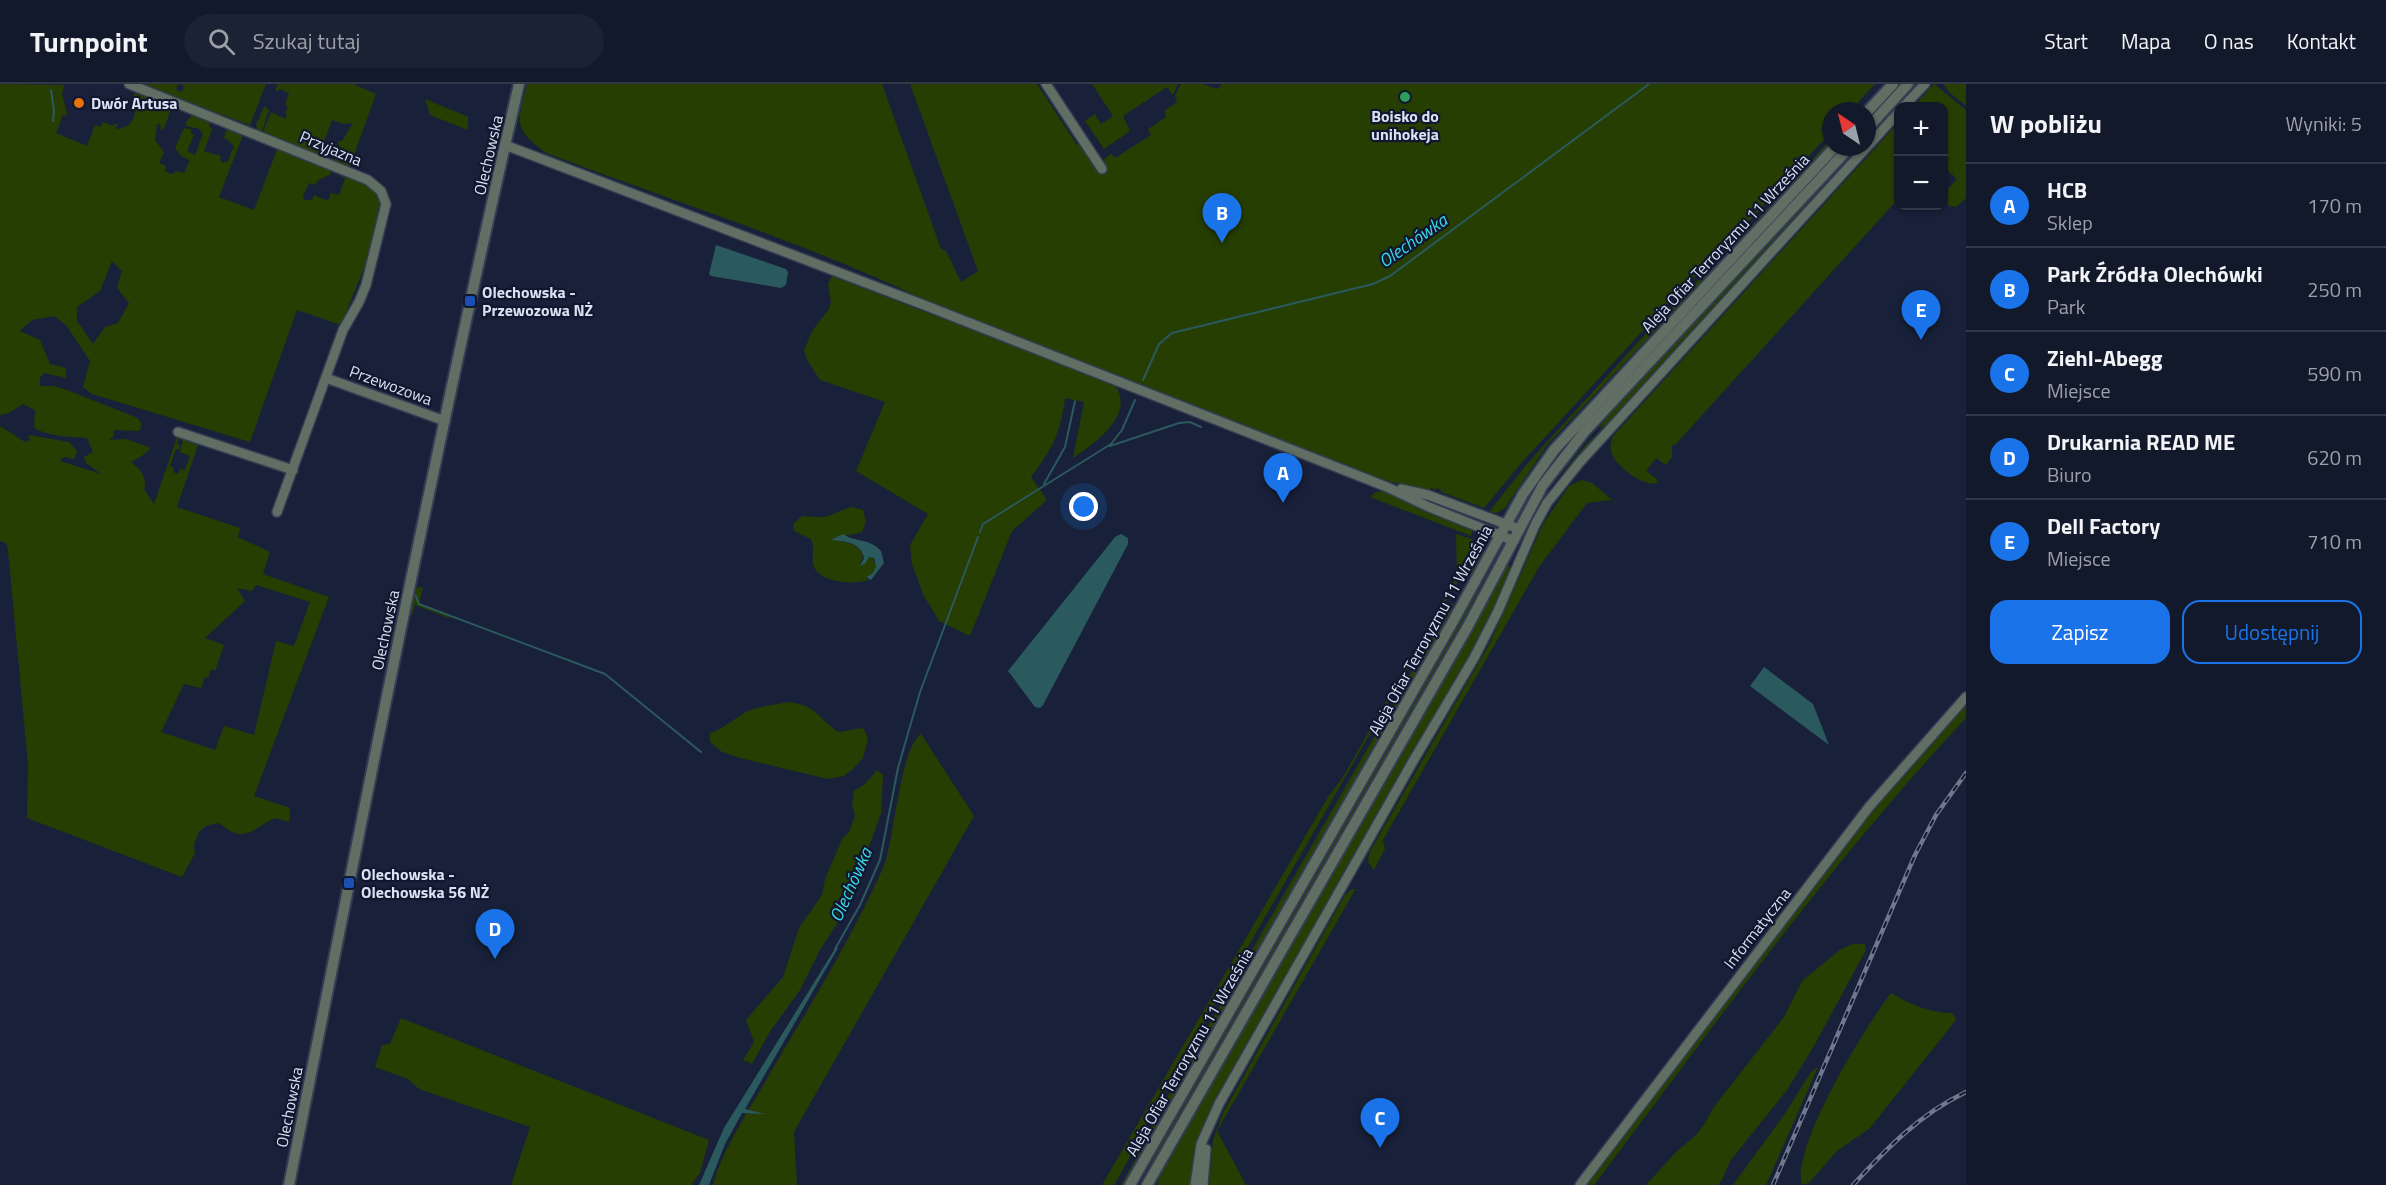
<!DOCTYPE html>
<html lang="pl">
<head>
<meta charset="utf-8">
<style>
  :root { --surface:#12192b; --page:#1b2233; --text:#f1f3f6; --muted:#9ca0a9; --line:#313847; --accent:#1a73e8 }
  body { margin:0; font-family:"Titillium Web",sans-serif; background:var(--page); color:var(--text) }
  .controls { position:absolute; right:18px; top:18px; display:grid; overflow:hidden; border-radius:12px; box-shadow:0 2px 4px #0004 }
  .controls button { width:54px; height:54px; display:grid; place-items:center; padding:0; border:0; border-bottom:2px solid var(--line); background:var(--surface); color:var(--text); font:30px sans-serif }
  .compass { position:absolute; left:1822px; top:18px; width:54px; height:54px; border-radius:50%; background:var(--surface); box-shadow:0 2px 4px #0004; rotate:325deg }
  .you { position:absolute; left:1084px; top:423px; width:21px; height:21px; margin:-15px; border:4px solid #fff; border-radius:50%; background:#1a73e8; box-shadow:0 0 0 9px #1a73e833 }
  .badge { display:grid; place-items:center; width:39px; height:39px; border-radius:50%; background:var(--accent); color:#fff; font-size:20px; font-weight:700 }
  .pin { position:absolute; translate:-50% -50px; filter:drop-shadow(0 2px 3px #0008) }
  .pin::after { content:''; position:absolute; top:32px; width:21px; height:18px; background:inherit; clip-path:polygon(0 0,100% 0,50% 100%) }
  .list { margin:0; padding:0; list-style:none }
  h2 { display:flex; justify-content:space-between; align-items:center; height:78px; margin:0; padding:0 24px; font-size:26px }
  h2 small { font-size:20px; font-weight:400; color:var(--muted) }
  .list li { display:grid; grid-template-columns:39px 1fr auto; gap:18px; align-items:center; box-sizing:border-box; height:84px; padding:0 24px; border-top:2px solid var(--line) }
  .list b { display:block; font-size:22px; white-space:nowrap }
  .list p { margin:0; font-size:20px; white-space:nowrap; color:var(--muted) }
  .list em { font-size:20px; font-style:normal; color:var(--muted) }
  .actions { display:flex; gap:12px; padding:18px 24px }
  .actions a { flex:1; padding:14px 0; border:2px solid var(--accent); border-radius:18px; text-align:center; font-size:21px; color:var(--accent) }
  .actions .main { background:var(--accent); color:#fff }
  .icon { flex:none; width:33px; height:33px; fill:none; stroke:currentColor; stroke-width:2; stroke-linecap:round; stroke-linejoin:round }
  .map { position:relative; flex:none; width:1966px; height:1101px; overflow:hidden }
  header { display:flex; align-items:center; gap:36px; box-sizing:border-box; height:84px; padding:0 30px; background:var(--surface); border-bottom:2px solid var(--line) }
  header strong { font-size:28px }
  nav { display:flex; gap:33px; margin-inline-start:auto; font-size:21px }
  .search { width:420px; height:54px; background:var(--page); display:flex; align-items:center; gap:15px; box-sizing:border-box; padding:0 21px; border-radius:33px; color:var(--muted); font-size:22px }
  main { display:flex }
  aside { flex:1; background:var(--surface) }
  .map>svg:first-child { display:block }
  .green { fill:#273e02; fill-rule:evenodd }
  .water { fill:#2a595e }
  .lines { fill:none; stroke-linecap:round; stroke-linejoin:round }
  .stream { stroke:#2a595e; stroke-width:2 }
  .minor-casing { stroke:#333c53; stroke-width:12 }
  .tertiary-casing { stroke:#333c53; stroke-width:14 }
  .minor { stroke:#616e64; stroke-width:9 }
  .tertiary { stroke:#616e64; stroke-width:10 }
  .rail-casing { stroke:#70788d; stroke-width:4.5 }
  .rail { stroke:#10172f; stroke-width:2; stroke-dasharray:7; stroke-linecap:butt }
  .leisure-dot { fill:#2e9e5b; stroke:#10172f; stroke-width:2 }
  .food-dot { fill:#e8710a; stroke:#10172f; stroke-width:2 }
  .transit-dot { fill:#1a4fb4; stroke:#10172f; stroke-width:2 }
  .labels { text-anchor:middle; stroke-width:4.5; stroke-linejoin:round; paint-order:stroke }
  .poi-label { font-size:16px; font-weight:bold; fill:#dbe1f2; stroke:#10172f; text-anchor:start }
  .street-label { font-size:16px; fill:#dbe1f2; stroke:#10172f }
  .water-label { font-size:18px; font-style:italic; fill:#3bd9e9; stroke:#10172f }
</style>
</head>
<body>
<header>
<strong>Turnpoint</strong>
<div class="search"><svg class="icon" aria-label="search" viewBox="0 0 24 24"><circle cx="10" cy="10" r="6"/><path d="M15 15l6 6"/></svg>Szukaj tutaj</div>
<nav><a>Start</a><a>Mapa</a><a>O nas</a><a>Kontakt</a></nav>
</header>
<main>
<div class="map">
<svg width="1966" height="1101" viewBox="0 0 1966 1101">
  <rect width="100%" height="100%" fill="#182139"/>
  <g class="green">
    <path d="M0,0L64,1L62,10L67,29L66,32L63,31L56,49L87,62L95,41L101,43L103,38L113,42L115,40H118L115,45C133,44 133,35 138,20L132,13L135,9L172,23L164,44L160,46L161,41L157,40L155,56L164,68L159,79L166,82L165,87L171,90L177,87L184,89L190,76L181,72L175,64L184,44L191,45V49L194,51L187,67L195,71L203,50L200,45L186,42V38L192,31L210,38L209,42L212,46L204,67L221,72L220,76L223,79L228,77L234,62L224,53L227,45L243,51L219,113L254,126L278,63L331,83V90L317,97L315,101L309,99L303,112L304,116H312L314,111L328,117L331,109L339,111L345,94L340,92L344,89L374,103L383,117L370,169L341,241L297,226L250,358L92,310L83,303L90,277L66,241L54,232L32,236L20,247L40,256L50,280L66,284V294L44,289L40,294V302H54L67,306L138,334L142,341L139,347L114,346L113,353L109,356L126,355L151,364L142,372L131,378C140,385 148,393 144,405L154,420L177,353L179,354L177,360L180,361L179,366L176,365L170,382L174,384L173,388L178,390L180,385L184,386L183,390L190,372L180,368L183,355L199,358L177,423L240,444L238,453L270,468L263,490L329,513L254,712L290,724L289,738L276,734C262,738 251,754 235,749C230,748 223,741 218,739L206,742L199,748L194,760L195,769L182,793L27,734L28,680L8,466L6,459L0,457V342L25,358L30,356L28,351L69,358L77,367L74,375L64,373L60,377L101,390L86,379L84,373L93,368L87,354C70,353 48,352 34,344L35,326L23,320L9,329L0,331ZM112,177L122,187L117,204L129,219L118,239L105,243L93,260L77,237V223L100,207ZM256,501L310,518L294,562L276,557L254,651L224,642L215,666L161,648L184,600L201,604L205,593L208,594L211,585L215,587L224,561L205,554C219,541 231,530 245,517L237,504L252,507Z"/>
    <polygon points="146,0 178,0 176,6 182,8 184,2 180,0 266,0 250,41 147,3"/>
    <polygon points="278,0 353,0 376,10 349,85 333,78 339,63 338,57 342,57 353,39 344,40 332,36 319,72 263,48 271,28 285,35 287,30 285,29 288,23 285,21 289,9 280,5 278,7 275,6"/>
    <path d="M527,0H882L941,165L946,167L961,198L978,187L910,0H1037L1077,61L1080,60L1099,87L1106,83L1104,75L1111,70L1115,74L1151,51L1148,45L1166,33L1165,26L1177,18L1175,11L1181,0H1202L1218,5L1222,0H1875L1850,27H1831V48L1711,179L1679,207L1523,377L1484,424L1441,408V406L1437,404L1436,406L1431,404L1430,407L1379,395L929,218C806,158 674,118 546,69C511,43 518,38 527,0Z"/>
    <polygon points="1092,0 1178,0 1173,11 1167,3 1123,32 1130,47 1104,65 1085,37 1095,30 1101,40 1113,32"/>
    <polygon points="1915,0 1919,0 1867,57 1867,53"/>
    <polygon points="1934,0 1966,26 1966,114 1956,123 1949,122 1945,113 1947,106 1957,95 1944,83 1944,22 1914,22"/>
    <polygon points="1944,0 1966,0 1966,22 1949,8"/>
    <polygon points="425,15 466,32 468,31 468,46 430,31"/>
    <polygon points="264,22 269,26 262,47 257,45 256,41"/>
    <path d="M1898,39V115L1675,361H1672V373L1666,381L1656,374L1646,387L1657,395L1658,399C1645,404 1617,383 1612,370C1609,364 1611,358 1613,352Z"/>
    <polygon points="1831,55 1831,60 1547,361 1505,424 1497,429 1489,428 1526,381 1682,210 1714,183"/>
    <polygon points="1858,63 1861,63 1611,338 1599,345 1611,326"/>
    <path d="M832,192L1115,301C1136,331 1094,360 1073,374L1084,318L1065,314C1061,348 1052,366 1031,393L1047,416L1012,447L970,552L939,537L924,512L912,480L910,461L928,430L856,387L885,318L820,296L807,276L804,267L812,247L829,225L831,218L828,200Z"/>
    <path d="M1607,342L1562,392H1561C1571,377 1594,349 1607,342Z"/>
    <polygon points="1582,396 1592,399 1622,424 1611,416 1587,419 1539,483 1383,756 1385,765 1374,786 1368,778 1369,769 1490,559 1543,440 1569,402"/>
    <polygon points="1385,407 1473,445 1471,452 1370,413 1376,408"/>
    <path d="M852,423L863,426L866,437L862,448C851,452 843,450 833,456C848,458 870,462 860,481L869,472L873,474L876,483L872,490L866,493L868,496C853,501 816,499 813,479C812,470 815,464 811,455L794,447L793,440L802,432C811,432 819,435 828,432C837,429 843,425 852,423Z"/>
    <polygon points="1456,450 1472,455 1473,458 1460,493 1144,1044 1143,1050 1114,1101 1102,1101 1328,713 1343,693 1457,492"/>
    <polygon points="1478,465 1485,469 1466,497 1464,496 1475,466"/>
    <polygon points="1493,474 1495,475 1438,585 1142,1101 1140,1101 1173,1035"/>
    <path d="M1507,482L1512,483L1473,567L1219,1010C1204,1040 1198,1068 1193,1101H1157L1163,1083Z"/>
    <polygon points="419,503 423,504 419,519 450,531 449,534 415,521 412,531 409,526 413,506"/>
    <polygon points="1451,519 1453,520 1447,537 1124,1101 1121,1101 1147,1055 1148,1047"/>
    <path d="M788,618C816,621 817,633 838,648L863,644L868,654L863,674L854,684L844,692L828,695L740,674L722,668L710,658V649C724,645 733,635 746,628C759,622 775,621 788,618Z"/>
    <path d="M1966,619V634C1830,779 1714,942 1594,1101H1585L1879,717Z"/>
    <path d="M921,650L974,732L794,1048L797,1101H713C722,1066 751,1023 769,991C809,923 851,856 883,784C895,756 899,666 921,650Z"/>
    <polygon points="877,686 883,691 881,729 847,824 820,866 800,906 769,949 752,980 743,976 754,958 746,936 783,893 799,844 822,811 825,795 842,755 849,748 855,732 852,721 854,707 865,700"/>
    <polygon points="1352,805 1362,806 1355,806 1217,1047 1246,1101 1209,1101 1213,1056 1223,1029 1345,811"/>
    <polygon points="1853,860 1865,860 1866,866 1814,962 1787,1006 1730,1077 1722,1096 1718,1101 1646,1101 1676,1068 1696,1051 1705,1039 1713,1024 1784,933 1802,897 1841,865"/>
    <path d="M1891,909C1912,921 1929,929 1953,929L1956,936L1870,1044L1837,1067L1809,1099L1802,1101C1791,1062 1866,942 1891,909Z"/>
    <polygon points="401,934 709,1056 700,1089 691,1101 511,1101 530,1043 419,1005 408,995 375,983 382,961 390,960"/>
    <polygon points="1818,983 1766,1101 1733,1101 1784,1031 1811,988"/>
  </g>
  <g class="water">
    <polygon points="716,161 786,185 788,188 786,201 781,204 711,192 709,190"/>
    <path d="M843,450C856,459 868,453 881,467L884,479L871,496L866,493L872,490L876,483L874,474L869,473L865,480L860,482L864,474C861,458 844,457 831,456Z"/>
    <polygon points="1121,450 1128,454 1128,460 1043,621 1040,624 1035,623 1008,587 1115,453"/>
    <polygon points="1764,583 1813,620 1829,661 1750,602"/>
    <polygon points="836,863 838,864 745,1025 765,1030 742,1029 725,1060 709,1101 699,1101 724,1044"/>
  </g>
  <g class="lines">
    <g class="stream">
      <polyline points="51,6 54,27 53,37"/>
      <polyline points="1143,296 1159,260 1172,249 1373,200 1390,192 1649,0"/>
      <polyline points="1110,362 1179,339 1190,338 1201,343"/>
      <polyline points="1044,400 1065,363 1075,317"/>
      <polyline points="980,448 983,440 1111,360 1122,346 1135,316"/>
      <polyline points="416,512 419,520 605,590 701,668"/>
      <polyline points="835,865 860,821 880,776 898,684 920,608 978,453"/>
    </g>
    <defs>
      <g id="minor">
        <polyline points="129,0 368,96 381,107 386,120 366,201 359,218 343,246 277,428"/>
        <polyline points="1046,0 1102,85"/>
        <polyline points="1904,22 1925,0"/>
        <polyline points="505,61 924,221 1387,403 1429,423 1514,457"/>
        <polyline points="326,294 445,337"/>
        <polyline points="178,348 293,386"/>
        <polyline points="1401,405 1428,411 1519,445"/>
        <polyline points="1195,1101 1201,1060 1219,1020 1412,679 1474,574 1498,527 1535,441 1547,419 1580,378 1898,29"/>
        <polyline points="1203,1101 1206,1065"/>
        <polyline points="1580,1101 1869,723 1966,613"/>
      </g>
      <g id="tertiary">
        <polyline points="1867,28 1893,0"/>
        <polyline points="1867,45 1908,0"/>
        <path d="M289,1101C362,733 435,365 519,0"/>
        <polyline points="1130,1101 1451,541 1523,410 1554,366 1835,63"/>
        <polyline points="1147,1101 1468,542 1543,401 1585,347 1850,63"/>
      </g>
    </defs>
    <use href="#minor" class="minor-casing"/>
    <use href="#tertiary" class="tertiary-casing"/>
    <use href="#minor" class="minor"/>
    <use href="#tertiary" class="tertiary"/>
    <defs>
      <g id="rail">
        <polyline points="1773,1101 1915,771 1936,731 1966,689"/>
        <path d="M1853,1101C1888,1063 1920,1030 1966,1008"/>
      </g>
    </defs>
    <use href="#rail" class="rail-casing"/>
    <use href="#rail" class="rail"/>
  </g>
  <circle class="leisure-dot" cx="1405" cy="13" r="6"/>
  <circle class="food-dot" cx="79" cy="19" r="6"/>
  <g class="transit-dot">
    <rect x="464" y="211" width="12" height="12" rx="3"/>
    <rect x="343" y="793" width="12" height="12" rx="3"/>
  </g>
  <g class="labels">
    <g class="poi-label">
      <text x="91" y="25">Dwór Artusa</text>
      <text x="1405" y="38" text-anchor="middle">Boisko do<tspan x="1405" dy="18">unihokeja</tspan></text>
      <text x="482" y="214">Olechowska -<tspan x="482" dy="18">Przewozowa NŻ</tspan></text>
      <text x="361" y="796">Olechowska -<tspan x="361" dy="18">Olechowska 56 NŻ</tspan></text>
    </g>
    <g class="street-label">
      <text transform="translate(331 64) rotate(23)" y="6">Przyjazna</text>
      <text transform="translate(488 71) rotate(-77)" y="6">Olechowska</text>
      <text transform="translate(1725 159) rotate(-47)" y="6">Aleja Ofiar Terroryzmu 11 Września</text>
      <text transform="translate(391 301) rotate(20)" y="6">Przewozowa</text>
      <text transform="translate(385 546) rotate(-78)" y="6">Olechowska</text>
      <text transform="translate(1430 546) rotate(-61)" y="6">Aleja Ofiar Terroryzmu 11 Września</text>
      <text transform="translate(1757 844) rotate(-52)" y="6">Informatyczna</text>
      <text transform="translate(1189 968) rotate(-60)" y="6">Aleja Ofiar Terroryzmu 11 Września</text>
      <text transform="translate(289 1023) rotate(-79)" y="6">Olechowska</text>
    </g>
    <g class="water-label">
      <text transform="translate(1413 157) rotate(-35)" y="6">Olechówka</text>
      <text transform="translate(851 801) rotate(-66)" y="6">Olechówka</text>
    </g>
  </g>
</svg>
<div class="controls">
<button>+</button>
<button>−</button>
</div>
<svg class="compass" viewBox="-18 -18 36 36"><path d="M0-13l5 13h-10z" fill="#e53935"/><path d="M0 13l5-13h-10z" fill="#9ca0a9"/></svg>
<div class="you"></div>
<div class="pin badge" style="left:1283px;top:419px">A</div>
<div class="pin badge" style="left:1222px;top:159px">B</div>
<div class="pin badge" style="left:1380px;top:1064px">C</div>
<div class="pin badge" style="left:495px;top:875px">D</div>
<div class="pin badge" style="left:1921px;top:256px">E</div>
</div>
<aside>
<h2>W pobliżu<small>Wyniki: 5</small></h2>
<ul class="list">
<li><span class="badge">A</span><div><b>HCB</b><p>Sklep</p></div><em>170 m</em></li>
<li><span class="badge">B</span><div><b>Park Źródła Olechówki</b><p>Park</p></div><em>250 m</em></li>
<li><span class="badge">C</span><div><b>Ziehl-Abegg</b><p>Miejsce</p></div><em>590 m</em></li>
<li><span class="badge">D</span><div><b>Drukarnia READ ME</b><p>Biuro</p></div><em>620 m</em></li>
<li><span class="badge">E</span><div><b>Dell Factory</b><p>Miejsce</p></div><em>710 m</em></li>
</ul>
<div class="actions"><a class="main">Zapisz</a><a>Udostępnij</a></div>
</aside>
</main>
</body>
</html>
